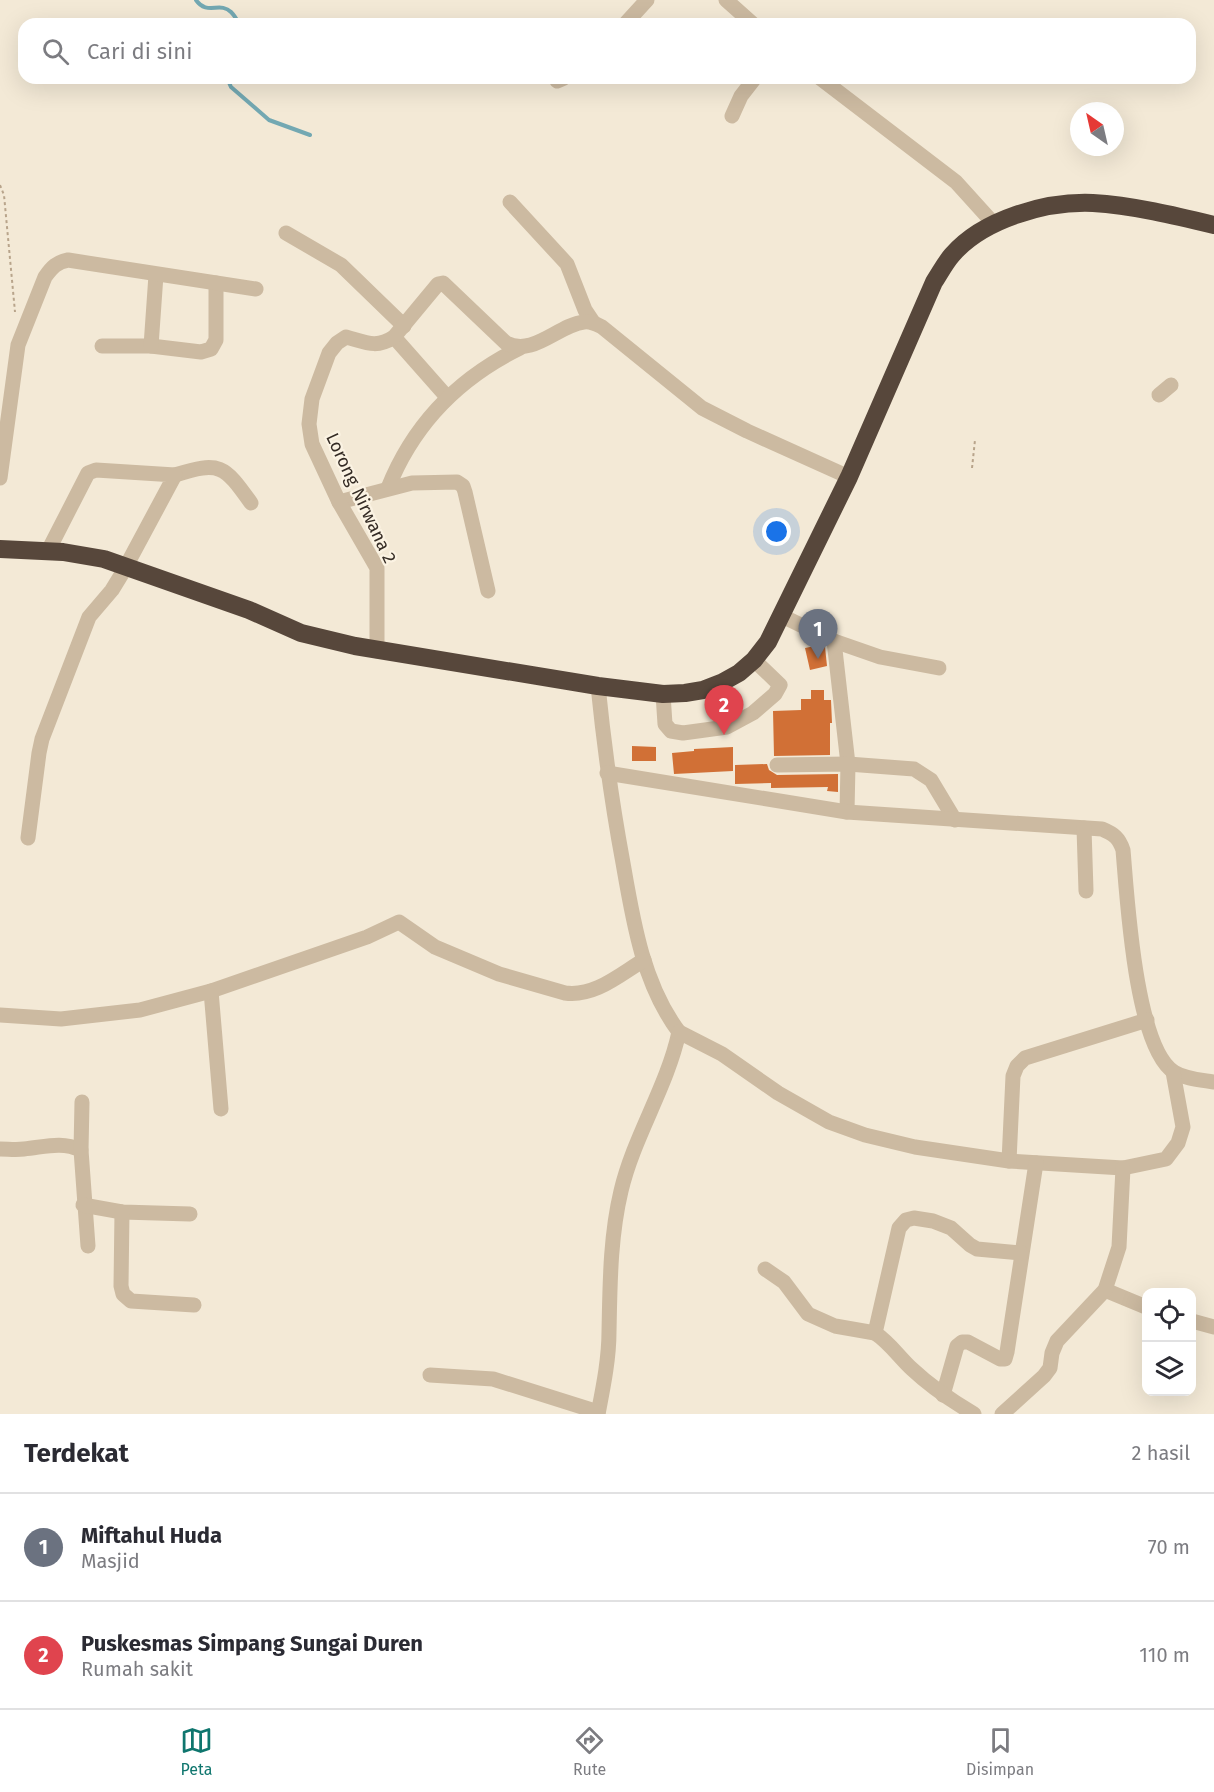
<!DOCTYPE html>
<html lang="id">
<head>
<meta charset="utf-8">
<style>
  :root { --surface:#fff; --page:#f7f7f7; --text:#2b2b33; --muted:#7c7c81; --line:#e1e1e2; --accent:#0f766e }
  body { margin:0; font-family:"Fira Sans",sans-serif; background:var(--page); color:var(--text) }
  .controls { position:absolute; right:18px; bottom:18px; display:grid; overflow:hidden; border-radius:12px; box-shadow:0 6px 24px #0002 }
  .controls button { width:54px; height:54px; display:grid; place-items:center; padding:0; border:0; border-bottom:2px solid var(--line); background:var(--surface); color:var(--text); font:30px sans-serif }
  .compass { position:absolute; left:1070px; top:102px; width:54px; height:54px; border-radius:50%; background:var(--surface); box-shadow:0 6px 24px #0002; rotate:326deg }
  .you { position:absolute; left:777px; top:532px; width:21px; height:21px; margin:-15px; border:4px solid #fff; border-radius:50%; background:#1a73e8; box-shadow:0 0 0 9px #1a73e833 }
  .badge { display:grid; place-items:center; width:39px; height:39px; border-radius:50%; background:var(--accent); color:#fff; font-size:20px; font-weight:700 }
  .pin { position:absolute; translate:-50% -50px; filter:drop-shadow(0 2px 3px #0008) }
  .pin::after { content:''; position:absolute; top:32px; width:21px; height:18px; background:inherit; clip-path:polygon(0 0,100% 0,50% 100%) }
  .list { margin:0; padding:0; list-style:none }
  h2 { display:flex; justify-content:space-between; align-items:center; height:78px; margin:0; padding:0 24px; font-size:26px }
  h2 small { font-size:20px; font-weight:400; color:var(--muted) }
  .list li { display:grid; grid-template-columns:39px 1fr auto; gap:18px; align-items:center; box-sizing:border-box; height:108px; padding:0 24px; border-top:2px solid var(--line) }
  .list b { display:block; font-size:22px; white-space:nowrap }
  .list p { margin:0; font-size:20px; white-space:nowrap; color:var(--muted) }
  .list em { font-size:20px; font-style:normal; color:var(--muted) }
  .icon { flex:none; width:33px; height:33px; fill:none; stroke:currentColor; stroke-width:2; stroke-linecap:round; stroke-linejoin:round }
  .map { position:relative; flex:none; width:1214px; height:1414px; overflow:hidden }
  .search { position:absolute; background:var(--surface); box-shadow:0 6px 24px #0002; left:18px; right:18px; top:18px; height:66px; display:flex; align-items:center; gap:15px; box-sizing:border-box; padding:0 21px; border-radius:18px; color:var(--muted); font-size:22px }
  .sheet { height:294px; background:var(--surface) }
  nav { display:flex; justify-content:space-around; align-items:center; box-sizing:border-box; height:84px; border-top:2px solid var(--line); background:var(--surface); font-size:16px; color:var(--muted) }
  nav a { display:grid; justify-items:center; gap:3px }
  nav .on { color:var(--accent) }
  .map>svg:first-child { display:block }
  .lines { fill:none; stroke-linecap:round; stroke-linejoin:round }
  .stream { stroke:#73a8b2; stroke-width:4 }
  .building { fill:#d17036 }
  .path { stroke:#b8a48b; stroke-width:2; stroke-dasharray:3 3; stroke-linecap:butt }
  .minor { stroke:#ccbaa1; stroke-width:15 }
  .highway { stroke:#57473b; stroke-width:18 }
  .labels { text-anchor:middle; stroke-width:4.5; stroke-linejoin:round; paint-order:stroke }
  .street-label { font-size:18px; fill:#352c25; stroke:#fbf3e3 }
</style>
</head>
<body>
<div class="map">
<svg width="1214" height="1414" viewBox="0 0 1214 1414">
  <rect width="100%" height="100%" fill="#f3e9d6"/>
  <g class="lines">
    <g class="stream">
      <path d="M196,0C207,16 220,1 231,12C234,15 237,20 239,24"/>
      <polyline points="227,78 231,87 269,120 310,135"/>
    </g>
  </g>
  <g class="building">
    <polygon points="820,645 825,647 827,666 810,670 805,648"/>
    <polygon points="811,690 824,690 824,700 831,700 832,723 830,723 830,755 774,756 773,711 801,710 801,699 811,699"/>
    <polygon points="632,746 656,747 656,761 632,761"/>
    <polygon points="733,747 733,771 674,774 672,753 694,751 694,749"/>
    <polygon points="767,764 769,770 777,775 838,774 838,792 827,791 828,787 771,788 771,783 735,784 735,765"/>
  </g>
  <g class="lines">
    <g class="path">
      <polyline points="0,185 4,195 15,312"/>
      <polyline points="972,468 975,440"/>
    </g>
    <g class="minor">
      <polyline points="726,0 753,24"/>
      <polyline points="625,24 647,0"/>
      <polyline points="820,78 956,182 994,224"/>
      <polyline points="557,81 564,78"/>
      <polyline points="732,116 741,96 755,78"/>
      <polyline points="510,202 567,264 585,310 593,322"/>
      <polyline points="286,233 341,265 404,326"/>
      <polyline points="394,337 447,397"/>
      <polyline points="102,346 151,346 201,352 211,349 216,340 216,283"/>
      <polyline points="151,346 156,275"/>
      <polyline points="1159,395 1171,385"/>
      <path d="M175,475C220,461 224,465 251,503"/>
      <path d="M0,478L18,345L45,277C52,267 57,262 68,260L256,289"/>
      <path d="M388,488C413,425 459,378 520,348"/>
      <polyline points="339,502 412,483 457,482 463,486 465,492 488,591"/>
      <polyline points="782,616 834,641 880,657 939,668"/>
      <polyline points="834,641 848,764 847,812"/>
      <path d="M377,651V568L339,502L312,444L309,424L312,399L329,353L337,343L346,337C365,342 376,349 394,337L438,284L443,283L506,343C533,357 558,325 584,322C591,321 596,324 602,327L702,408L747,431L849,477"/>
      <path d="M598,686C604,745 612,804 623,863C633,921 643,984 679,1032C667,1087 634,1136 621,1191C610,1237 610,1285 609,1332C609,1359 603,1388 598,1414"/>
      <polyline points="663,694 665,724 671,731 683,733 727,727 753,713 775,694 780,685 754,660"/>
      <polyline points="777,765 848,764 914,769 931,780 955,820"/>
      <path d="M607,773L847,812L1102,829C1114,834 1119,838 1123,850C1127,895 1135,1047 1174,1072C1185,1079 1202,1080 1214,1082"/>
      <polyline points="1084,828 1086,891"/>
      <polyline points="28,838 39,753 42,739 89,617 112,590 123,572 175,475 96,470 88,473 48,551"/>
      <polyline points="211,991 221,1109"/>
      <path d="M0,1015L61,1019L140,1010L211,991L367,937L399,922L435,947L499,974L565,993C595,997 619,975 644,960"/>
      <polyline points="679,1032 722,1054 778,1093 829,1122 865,1135 915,1147 1009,1161 1123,1168 1166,1159 1178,1143 1183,1127 1173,1072"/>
      <path d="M0,1149C8,1149 16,1150 24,1149C45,1147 61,1141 81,1150L88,1246"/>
      <polyline points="81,1150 82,1102"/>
      <polyline points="1009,1161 1013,1076 1017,1066 1025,1058 1147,1020"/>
      <polyline points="83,1205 122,1212 190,1214"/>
      <polyline points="122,1212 121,1286 123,1294 131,1301 194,1305"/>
      <polyline points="765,1269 784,1282 808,1314 835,1326 875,1333"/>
      <polyline points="1105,1290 1146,1307"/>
      <polyline points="1192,1321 1214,1327"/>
      <polyline points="430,1375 493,1379 598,1412"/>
      <polyline points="943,1395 957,1346 962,1342 968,1342 1000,1359 1005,1359 1007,1352 1036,1163"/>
      <path d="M974,1414C952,1401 931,1387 912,1369C899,1357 890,1343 875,1333L899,1228L906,1220L914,1218L933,1221L951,1228L970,1245L977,1249L1021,1253"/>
      <polyline points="1002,1414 1044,1376 1050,1368 1052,1353 1057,1341 1105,1290 1119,1247 1123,1168"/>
    </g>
    <path class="highway" d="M0,549L63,552L104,559L249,610L301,633L355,646L598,686L663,694L685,693L703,690L721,683L739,673L754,660L768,642L849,477L934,282C940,273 945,263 952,255C983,219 1046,201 1093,203C1131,205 1177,216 1214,225"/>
  </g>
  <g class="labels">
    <g class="street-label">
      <text transform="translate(361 498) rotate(65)" y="6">Lorong Nirwana 2</text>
    </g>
  </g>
</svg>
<div class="controls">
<button><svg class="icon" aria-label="locate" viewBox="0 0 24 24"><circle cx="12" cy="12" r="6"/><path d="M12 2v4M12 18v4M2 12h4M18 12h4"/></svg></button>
<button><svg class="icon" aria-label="layers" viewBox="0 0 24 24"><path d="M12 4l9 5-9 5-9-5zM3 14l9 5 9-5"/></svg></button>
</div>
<svg class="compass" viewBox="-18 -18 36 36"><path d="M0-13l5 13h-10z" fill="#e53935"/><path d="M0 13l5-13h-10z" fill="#7c7c81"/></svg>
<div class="you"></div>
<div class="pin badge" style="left:818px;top:659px;background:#6b7280">1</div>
<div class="pin badge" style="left:724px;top:735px;background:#e0444e">2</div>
<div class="search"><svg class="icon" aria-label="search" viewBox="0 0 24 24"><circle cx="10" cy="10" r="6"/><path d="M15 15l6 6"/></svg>Cari di sini</div>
</div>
<section class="sheet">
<h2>Terdekat<small>2 hasil</small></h2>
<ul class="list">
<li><span class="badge" style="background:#6b7280">1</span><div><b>Miftahul Huda</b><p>Masjid</p></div><em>70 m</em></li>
<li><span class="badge" style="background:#e0444e">2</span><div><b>Puskesmas Simpang Sungai Duren</b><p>Rumah sakit</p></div><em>110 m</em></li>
</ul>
</section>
<nav>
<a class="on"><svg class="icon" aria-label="map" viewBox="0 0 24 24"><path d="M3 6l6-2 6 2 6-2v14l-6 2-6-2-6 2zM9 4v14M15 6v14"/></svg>Peta</a>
<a><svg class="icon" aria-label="directions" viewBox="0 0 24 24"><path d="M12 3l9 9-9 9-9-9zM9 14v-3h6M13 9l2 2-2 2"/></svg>Rute</a>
<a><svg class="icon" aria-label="saved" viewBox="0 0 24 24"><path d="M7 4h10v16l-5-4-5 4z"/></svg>Disimpan</a>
</nav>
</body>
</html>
